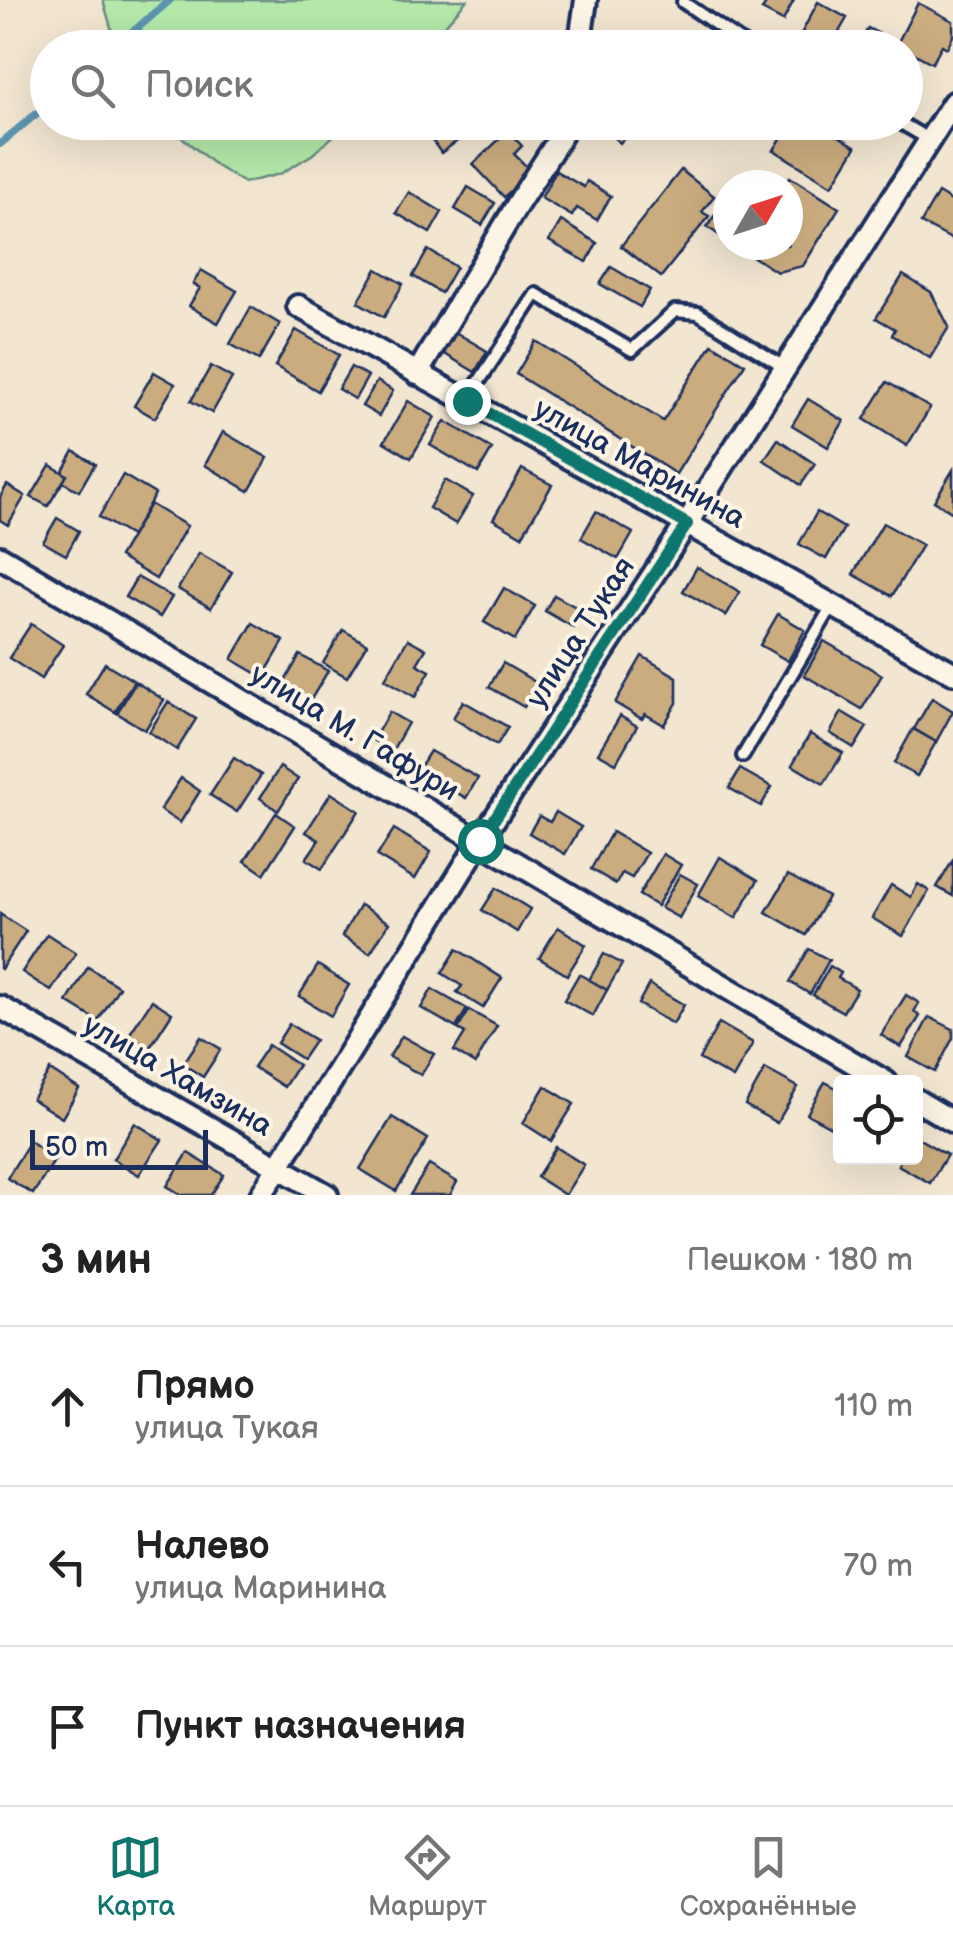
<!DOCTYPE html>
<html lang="ru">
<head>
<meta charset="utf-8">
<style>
  :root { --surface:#fff; --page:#f6f6f6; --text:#222; --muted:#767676; --line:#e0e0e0; --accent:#0f766e }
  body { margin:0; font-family:"Balsamiq Sans",sans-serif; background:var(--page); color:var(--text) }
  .controls { position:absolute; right:30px; bottom:30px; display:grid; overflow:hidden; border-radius:10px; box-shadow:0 10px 40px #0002 }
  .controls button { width:90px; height:90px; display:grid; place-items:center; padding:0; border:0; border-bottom:2px solid var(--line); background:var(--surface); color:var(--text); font:50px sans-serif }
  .compass { position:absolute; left:713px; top:170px; width:90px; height:90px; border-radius:50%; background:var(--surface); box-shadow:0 10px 40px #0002; rotate:51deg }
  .scale { position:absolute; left:30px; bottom:25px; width:178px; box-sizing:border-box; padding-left:10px; border:5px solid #1b2f5e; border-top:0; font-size:28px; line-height:35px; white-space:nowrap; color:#1b2f5e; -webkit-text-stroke:8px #fcf5e5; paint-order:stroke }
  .stop { position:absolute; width:30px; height:30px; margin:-22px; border:8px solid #0f766e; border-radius:50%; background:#fff }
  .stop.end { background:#0f766e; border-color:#fff; box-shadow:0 2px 10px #0008 }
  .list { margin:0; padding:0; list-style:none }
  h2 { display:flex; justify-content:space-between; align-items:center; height:130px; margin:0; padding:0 40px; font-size:42px }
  h2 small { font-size:32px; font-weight:400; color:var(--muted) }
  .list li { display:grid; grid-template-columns:65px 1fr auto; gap:30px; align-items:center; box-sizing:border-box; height:160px; padding:0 40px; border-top:2px solid var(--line) }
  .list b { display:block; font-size:38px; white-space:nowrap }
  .list p { margin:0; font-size:32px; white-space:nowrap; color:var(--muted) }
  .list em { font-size:32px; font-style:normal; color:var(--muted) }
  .icon { flex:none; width:55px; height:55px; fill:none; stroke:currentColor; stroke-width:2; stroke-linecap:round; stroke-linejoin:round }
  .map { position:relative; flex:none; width:953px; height:1195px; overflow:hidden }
  .search { position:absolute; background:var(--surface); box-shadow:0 10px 40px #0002; left:30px; right:30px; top:30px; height:110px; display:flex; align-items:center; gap:25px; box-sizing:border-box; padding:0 35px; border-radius:55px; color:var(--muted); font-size:38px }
  .sheet { height:610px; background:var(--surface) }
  nav { display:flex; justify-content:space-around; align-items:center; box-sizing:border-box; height:140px; border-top:2px solid var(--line); background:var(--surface); font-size:28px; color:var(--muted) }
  nav a { display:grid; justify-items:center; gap:5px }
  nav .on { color:var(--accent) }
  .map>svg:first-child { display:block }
  .green { fill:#b4e9aa; stroke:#688c84; stroke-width:2.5 }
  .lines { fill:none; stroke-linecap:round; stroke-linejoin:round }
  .stream { stroke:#5d94b0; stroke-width:8 }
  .building { fill:#cbac7f; stroke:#1b2f5e; stroke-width:2.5 }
  .lane-casing { stroke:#1b2f5e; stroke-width:18 }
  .street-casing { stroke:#1b2f5e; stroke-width:28 }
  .lane { stroke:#fcf5e5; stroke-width:10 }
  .street { stroke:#fcf5e5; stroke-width:20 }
  .route { stroke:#0f766e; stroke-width:12 }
  .labels { text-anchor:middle; stroke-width:8; stroke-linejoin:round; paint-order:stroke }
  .street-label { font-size:30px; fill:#1b2f5e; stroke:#fcf5e5 }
</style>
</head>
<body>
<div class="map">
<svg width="953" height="1195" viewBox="0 0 953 1195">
  <rect width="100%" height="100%" fill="#f2e6d1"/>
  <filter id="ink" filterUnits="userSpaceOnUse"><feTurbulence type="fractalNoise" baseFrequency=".01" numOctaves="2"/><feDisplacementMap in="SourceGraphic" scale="20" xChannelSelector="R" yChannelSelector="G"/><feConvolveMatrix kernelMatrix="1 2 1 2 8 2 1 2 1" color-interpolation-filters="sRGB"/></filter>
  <g filter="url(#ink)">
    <g class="green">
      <polygon points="103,0 467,0 425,47 117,48"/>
      <polygon points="165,123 348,123 313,154 280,174 244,183 215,165"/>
    </g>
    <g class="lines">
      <g class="stream">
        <polyline points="114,48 170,0"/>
        <polyline points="0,144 48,104"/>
      </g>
    </g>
    <g class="building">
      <polygon points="768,0 794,0 783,21 762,10"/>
      <polygon points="818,2 847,18 839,32 846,36 840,48 830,48 802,32"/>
      <polygon points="918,3 953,21 953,36 947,48 942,45 932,63 897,44"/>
      <polygon points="868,28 889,39 884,48 857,48"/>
      <polygon points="685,33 705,48 675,48"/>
      <polygon points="427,122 471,122 475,128 441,153 422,126"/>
      <polygon points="596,122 637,122 620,143"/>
      <polygon points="791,122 817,122 856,147 832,186 774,150"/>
      <polygon points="508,131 522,146 514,154 531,171 504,197 473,164"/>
      <polygon points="681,170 714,196 702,212 709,216 661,277 621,246"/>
      <polygon points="556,171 584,187 587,181 611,196 597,220 577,208 572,216 541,198"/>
      <polygon points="790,177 839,208 803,266 777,272 735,245 788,245 788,228 799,212 788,205 788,185 784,185"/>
      <polygon points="468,187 495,203 482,225 455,209"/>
      <polygon points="409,192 442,212 430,233 396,213"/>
      <polygon points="938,193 953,202 953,240 921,223"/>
      <polygon points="724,201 728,203 728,241 707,227"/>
      <polygon points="561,221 597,243 587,262 549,241"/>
      <polygon points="428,250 456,267 441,293 413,276"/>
      <polygon points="611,267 650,290 640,307 600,284"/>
      <polygon points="377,269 403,284 384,317 358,302"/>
      <polygon points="201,270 237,291 218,323 189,306 200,288 193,284"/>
      <polygon points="903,275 931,292 949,327 930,358 892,335 895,329 876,318"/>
      <polygon points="251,307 280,324 259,360 230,344"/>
      <polygon points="296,330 339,355 318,391 275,366"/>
      <polygon points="455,332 487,351 475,372 443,353"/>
      <polygon points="536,341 663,421 712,344 745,364 676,474 516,374"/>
      <polygon points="211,366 232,378 212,413 191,401"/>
      <polygon points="351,367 368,376 355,399 338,389"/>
      <polygon points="154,372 175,384 155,418 134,406"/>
      <polygon points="377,381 393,391 379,416 362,406"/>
      <polygon points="887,382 930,408 907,446 864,419"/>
      <polygon points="808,399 844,421 828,447 792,425"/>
      <polygon points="408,401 435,417 411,458 384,442"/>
      <polygon points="445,421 492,449 478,473 430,445"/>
      <polygon points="223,432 268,458 249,491 205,465"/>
      <polygon points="778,439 815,464 801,485 764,460"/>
      <polygon points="74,451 95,464 79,491 63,482 67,475 62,472"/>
      <polygon points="50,465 67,475 48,506 31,497"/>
      <polygon points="522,469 552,485 522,536 493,519"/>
      <polygon points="953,470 953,513 934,501"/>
      <polygon points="123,475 155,494 131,536 99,517"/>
      <polygon points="445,480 473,496 456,524 429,508"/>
      <polygon points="7,485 25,496 8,525 0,520 0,497"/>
      <polygon points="150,504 187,526 156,579 119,557"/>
      <polygon points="596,512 633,533 618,559 581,538"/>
      <polygon points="817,512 844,528 826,559 799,544"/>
      <polygon points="57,518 79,531 66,555 43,542"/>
      <polygon points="883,523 922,545 892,596 853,574"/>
      <polygon points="199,553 232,572 211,608 178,589"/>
      <polygon points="697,567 740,592 726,616 683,591"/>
      <polygon points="137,577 172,597 160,617 125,597"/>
      <polygon points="504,588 535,606 515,640 484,622"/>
      <polygon points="554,595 583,611 573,627 545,611"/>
      <polygon points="778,614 805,630 788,661 760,645"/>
      <polygon points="253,623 284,641 263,677 232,659"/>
      <polygon points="31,624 63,645 41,679 9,658"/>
      <polygon points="343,630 367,644 347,677 323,663"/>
      <polygon points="408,639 426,649 417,664 430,671 415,697 385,679"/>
      <polygon points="824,641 882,675 862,709 804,675"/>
      <polygon points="300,655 328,671 307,706 280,690"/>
      <polygon points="642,656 677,677 677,703 664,725 645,714 642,719 615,703"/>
      <polygon points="105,663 134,681 115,712 86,694"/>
      <polygon points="503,663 537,683 524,707 489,687"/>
      <polygon points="136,682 164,700 145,730 117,713"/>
      <polygon points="932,698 953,711 936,742 914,729"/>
      <polygon points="463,701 508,727 497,745 453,718"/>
      <polygon points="168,702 196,719 177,750 149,732"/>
      <polygon points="389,712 408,723 392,751 373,740"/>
      <polygon points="842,712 867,727 854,748 830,733"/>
      <polygon points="620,716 637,726 616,763 598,753"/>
      <polygon points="913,729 936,742 917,776 894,763"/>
      <polygon points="810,734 843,753 824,784 792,765"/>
      <polygon points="430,751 478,778 466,798 418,770"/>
      <polygon points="234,758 261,775 237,812 210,795"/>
      <polygon points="280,767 298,779 278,811 260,798"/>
      <polygon points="740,769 772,787 761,806 729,788"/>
      <polygon points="181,778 200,791 180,823 160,810"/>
      <polygon points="331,793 359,811 322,869 306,859 319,840 306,832"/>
      <polygon points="556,812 581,827 565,854 529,833 539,816 550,822"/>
      <polygon points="276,813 295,826 264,874 245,861"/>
      <polygon points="394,829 431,852 415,879 377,856"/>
      <polygon points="612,832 647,853 632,878 622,873 616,884 591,869"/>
      <polygon points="663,854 681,865 657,906 639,895"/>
      <polygon points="720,857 758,880 736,918 698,896"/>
      <polygon points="953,860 953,896 937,887"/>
      <polygon points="680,874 698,884 679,918 661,908"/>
      <polygon points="788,875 828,897 806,935 766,912"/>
      <polygon points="918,884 929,891 903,936 872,918 891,885 911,897"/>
      <polygon points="496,888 530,909 517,932 482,910"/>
      <polygon points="360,905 389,923 370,953 342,936"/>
      <polygon points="0,914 26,931 1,969 0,968"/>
      <polygon points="558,927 586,945 567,975 539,958"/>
      <polygon points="47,934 76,953 51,991 22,972"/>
      <polygon points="457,949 502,978 483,1008 457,992 462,986 442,973"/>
      <polygon points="809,949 829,960 810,994 790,982"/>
      <polygon points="604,954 622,964 607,990 589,980"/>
      <polygon points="318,965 349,985 331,1016 299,996"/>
      <polygon points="830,966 841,973 838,978 857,989 843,1012 813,995"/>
      <polygon points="88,967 119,987 98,1021 67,1002"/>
      <polygon points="579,974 607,990 593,1016 564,1000"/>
      <polygon points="649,984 684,1005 673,1024 638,1004"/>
      <polygon points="432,989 467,1009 456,1028 421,1008"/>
      <polygon points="906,995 919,1003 914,1012 920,1016 901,1047 881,1035"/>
      <polygon points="152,1000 172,1013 149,1049 129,1035"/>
      <polygon points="469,1010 497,1026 475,1064 454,1051 465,1033 458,1029"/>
      <polygon points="929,1017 953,1029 953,1038 935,1072 908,1057"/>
      <polygon points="719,1023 753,1043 733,1078 699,1059"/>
      <polygon points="289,1024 315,1040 302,1059 277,1043"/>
      <polygon points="402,1036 434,1054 421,1075 389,1057"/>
      <polygon points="201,1037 221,1049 203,1077 183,1064"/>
      <polygon points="268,1045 298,1065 284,1087 253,1067"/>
      <polygon points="765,1069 798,1087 777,1123 745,1105"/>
      <polygon points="50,1070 79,1089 62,1118 32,1099"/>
      <polygon points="825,1082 840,1090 840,1111 831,1127 807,1114"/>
      <polygon points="545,1086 574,1104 551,1141 523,1123"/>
      <polygon points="392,1117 428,1139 396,1191 360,1169"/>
      <polygon points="135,1123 162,1140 139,1175 113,1159"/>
      <polygon points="916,1137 947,1155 930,1183 898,1165 902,1158 916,1158"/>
      <polygon points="30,1141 56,1158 33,1194 7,1178"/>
      <polygon points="556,1147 584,1165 565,1195 537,1177"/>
      <polygon points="188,1153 224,1175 211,1195 182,1195 167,1186"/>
      <polygon points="429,1165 457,1182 450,1195 410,1195"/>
    </g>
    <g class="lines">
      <defs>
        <g id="lane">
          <polyline points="683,2 750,48"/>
          <polyline points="899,122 930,140"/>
          <polyline points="467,400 536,294 632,350 675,311 698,313 785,368"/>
          <polyline points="743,756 832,606"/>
        </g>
        <g id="street">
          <polyline points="579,48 586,0"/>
          <polyline points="298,306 953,673"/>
          <polyline points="417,374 517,205 561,136 564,122"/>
          <polyline points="0,557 886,1082"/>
          <polyline points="0,1007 327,1195"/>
          <polyline points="916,1100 953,1122"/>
          <polyline points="261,1195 480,841 687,523 953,103"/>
        </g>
      </defs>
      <use href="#lane" class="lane-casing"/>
      <use href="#street" class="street-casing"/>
      <use href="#lane" class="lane"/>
      <use href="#street" class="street"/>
    </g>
  </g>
  <g class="lines" filter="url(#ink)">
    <polyline class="route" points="467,401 687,524 480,841"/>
  </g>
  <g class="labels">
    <g class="street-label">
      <text transform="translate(640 463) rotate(29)" y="10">улица Маринина</text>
      <text transform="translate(580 632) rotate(-57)" y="10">улица Тукая</text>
      <text transform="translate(355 732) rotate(31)" y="10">улица М. Гафури</text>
      <text transform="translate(178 1075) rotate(30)" y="10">улица Хамзина</text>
    </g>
  </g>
</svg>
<div class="controls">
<button><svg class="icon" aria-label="locate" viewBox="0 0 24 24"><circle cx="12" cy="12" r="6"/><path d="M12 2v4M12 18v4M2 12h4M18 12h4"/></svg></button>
</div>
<svg class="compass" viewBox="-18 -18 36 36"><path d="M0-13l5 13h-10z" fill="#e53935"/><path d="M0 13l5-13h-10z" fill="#767676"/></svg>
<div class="scale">50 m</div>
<div class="stop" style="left:480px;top:841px"></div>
<div class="stop end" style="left:467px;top:401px"></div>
<div class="search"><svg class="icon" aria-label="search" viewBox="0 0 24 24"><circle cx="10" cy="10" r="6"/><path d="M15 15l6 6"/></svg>Поиск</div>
</div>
<section class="sheet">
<h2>3 мин<small>Пешком · 180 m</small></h2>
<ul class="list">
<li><svg class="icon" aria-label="ahead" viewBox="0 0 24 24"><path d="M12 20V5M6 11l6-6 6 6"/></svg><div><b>Прямо</b><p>улица Тукая</p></div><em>110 m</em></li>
<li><svg class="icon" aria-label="left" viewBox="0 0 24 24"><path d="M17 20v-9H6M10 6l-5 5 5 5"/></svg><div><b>Налево</b><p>улица Маринина</p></div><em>70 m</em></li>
<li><svg class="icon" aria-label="arrive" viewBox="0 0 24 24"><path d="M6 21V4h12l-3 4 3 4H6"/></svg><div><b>Пункт назначения</b></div></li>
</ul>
</section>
<nav>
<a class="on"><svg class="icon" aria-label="map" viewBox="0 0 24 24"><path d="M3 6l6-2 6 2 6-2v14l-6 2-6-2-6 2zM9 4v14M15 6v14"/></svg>Карта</a>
<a><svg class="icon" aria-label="directions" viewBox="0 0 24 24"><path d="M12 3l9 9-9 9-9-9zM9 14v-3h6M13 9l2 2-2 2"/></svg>Маршрут</a>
<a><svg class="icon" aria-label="saved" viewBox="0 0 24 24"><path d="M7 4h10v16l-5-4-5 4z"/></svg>Сохранённые</a>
</nav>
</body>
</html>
